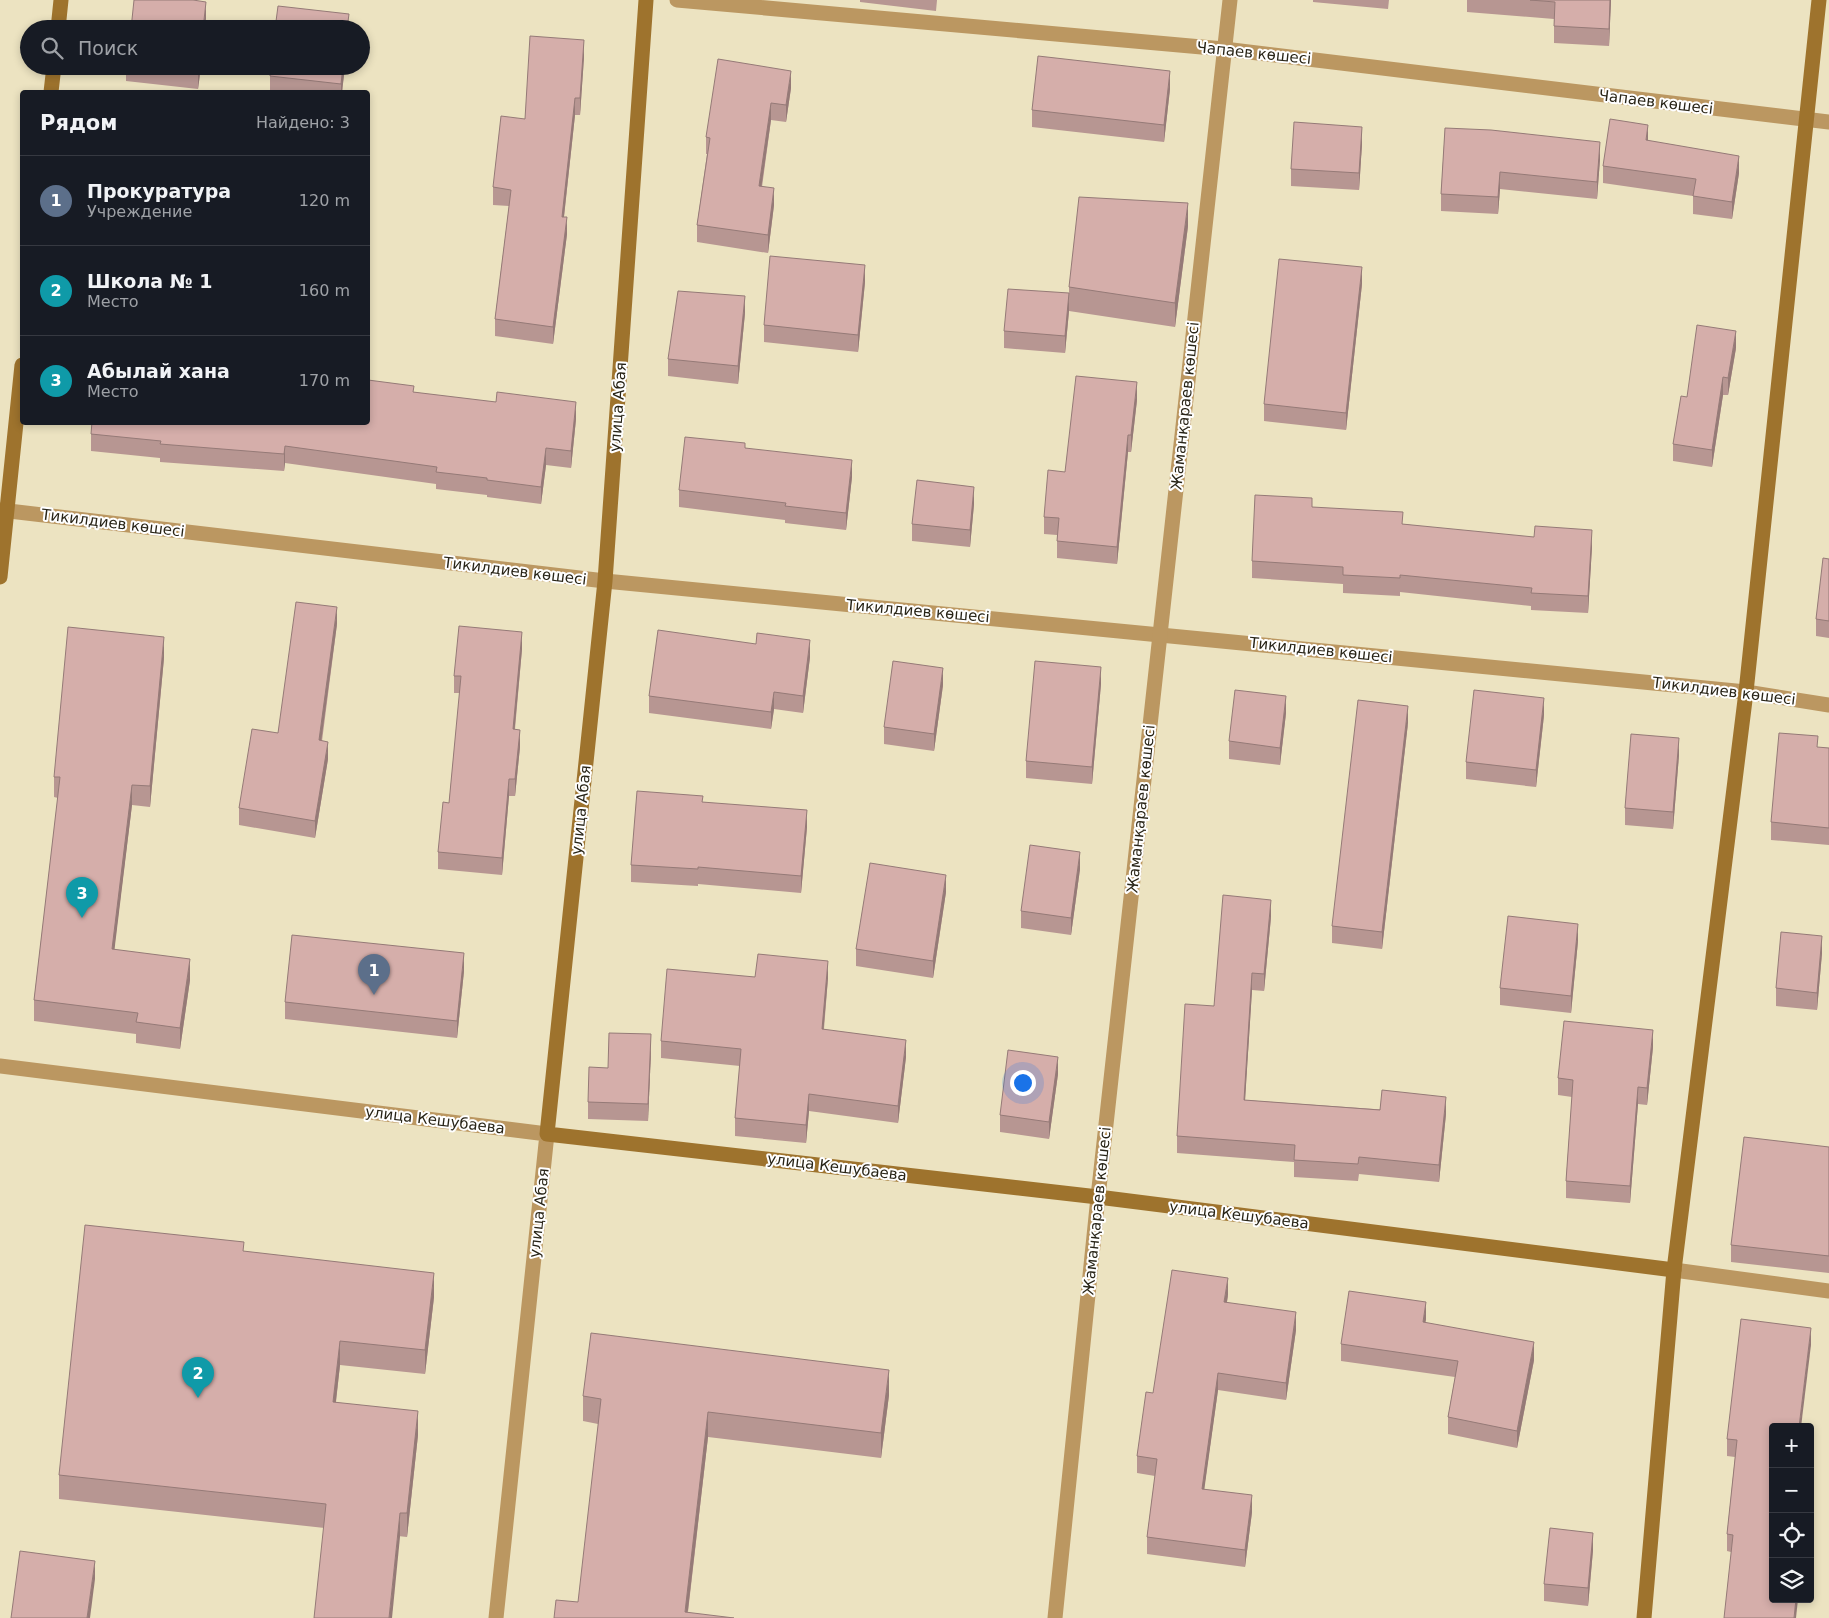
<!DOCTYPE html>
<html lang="ru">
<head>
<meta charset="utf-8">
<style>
  :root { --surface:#171b24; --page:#20242c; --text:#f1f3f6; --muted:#9ea1a6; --line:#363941; --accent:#1a73e8 }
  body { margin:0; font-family:"DejaVu Sans",sans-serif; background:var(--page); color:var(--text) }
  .controls { position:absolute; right:15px; bottom:15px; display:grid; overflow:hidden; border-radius:5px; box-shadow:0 2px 8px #0003 }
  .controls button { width:45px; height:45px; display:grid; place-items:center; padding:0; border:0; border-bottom:1px solid var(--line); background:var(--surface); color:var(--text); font:25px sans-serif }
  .you { position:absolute; left:1022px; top:1082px; width:18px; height:18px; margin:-12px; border:4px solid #fff; border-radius:50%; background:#1a73e8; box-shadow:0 0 0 8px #1a73e833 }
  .badge { display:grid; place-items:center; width:32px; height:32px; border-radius:50%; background:var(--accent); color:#fff; font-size:16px; font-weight:700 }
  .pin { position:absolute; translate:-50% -41px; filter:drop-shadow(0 1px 2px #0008) }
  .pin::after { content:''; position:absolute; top:26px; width:18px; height:15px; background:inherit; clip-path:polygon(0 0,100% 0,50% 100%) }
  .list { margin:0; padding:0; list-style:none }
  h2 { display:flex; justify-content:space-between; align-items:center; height:65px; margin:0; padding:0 20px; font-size:21px }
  h2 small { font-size:16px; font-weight:400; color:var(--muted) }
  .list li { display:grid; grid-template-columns:32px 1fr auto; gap:15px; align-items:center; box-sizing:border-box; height:90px; padding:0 20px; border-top:1px solid var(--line) }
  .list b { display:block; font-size:19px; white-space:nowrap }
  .list p { margin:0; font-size:16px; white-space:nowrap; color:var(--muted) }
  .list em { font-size:16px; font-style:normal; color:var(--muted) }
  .icon { flex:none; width:28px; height:28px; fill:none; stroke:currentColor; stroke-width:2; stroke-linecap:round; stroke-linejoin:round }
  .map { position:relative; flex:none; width:1829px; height:1618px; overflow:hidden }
  .search { position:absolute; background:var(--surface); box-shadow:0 2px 8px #0003; left:20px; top:20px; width:350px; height:55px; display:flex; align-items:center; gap:12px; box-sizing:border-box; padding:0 18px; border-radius:28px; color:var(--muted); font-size:19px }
  .panel { position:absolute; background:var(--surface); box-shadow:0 2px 8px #0003; left:20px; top:90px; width:350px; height:335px; border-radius:5px }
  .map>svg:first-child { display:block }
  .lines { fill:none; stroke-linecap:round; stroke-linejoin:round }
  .street { stroke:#bb9761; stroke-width:15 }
  .secondary { stroke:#9e732d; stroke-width:15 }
  .wall { fill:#b79692 }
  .shaded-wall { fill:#957a77 }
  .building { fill:#d5aeaa; stroke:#957a77 }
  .labels { text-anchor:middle; stroke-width:4; stroke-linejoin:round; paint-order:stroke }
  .street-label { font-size:15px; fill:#282417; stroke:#fff }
</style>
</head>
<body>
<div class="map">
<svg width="1829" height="1618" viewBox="0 0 1829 1618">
  <rect width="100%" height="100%" fill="#ece3c1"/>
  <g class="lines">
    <g class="street">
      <polyline points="677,0 1224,49 1829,122"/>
      <polyline points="0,510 605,581 1746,692 1829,705"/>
      <polyline points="0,1066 547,1134 496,1618"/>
      <polyline points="1674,1270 1829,1291"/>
      <polyline points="1055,1618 1098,1197 1230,0"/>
    </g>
    <g class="secondary">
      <polyline points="646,0 605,581 547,1134 1098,1197 1674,1270"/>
      <polyline points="58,29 61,0"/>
      <polyline points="51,92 54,66"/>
      <polyline points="0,577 22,365"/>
      <polyline points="1644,1618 1674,1270 1746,692 1819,0"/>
    </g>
  </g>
  <g class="wall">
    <polygon points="860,0 937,0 936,11 860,2"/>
    <polygon points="1313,0 1389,0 1388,9 1313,2"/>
    <polygon points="1467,0 1611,0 1609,46 1554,43 1554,19 1467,12"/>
    <polygon points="584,57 580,115 575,115 564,217 567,234 553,344 495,336 495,319 509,206 493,205 493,187 525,119"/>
    <polygon points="126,66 201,66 198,89 126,81"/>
    <polygon points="345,66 342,92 270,92 270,76"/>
    <polygon points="791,88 786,122 771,120 762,187 774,205 768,253 697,242 697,225 707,154 706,154 706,137"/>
    <polygon points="1170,89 1164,142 1032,127 1032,110"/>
    <polygon points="1445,128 1600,159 1597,199 1500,189 1498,214 1441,211 1441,194"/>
    <polygon points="1648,141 1739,173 1732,219 1693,214 1693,196 1603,183 1603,166"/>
    <polygon points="1362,144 1359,190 1291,186 1291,169"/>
    <polygon points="1188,226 1175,327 1069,311 1065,353 1004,348 1004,331 1069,293 1069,287"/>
    <polygon points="865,282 858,352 764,342 764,325"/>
    <polygon points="1362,284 1346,430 1264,421 1264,404"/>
    <polygon points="745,313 738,384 668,376 668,359"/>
    <polygon points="1736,348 1728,395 1723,395 1712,467 1673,461 1673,444 1687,397"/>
    <polygon points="414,392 576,419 571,468 546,465 541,504 487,497 487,495 436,489 436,484 285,463 284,471 160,462 160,458 91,451 91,434"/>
    <polygon points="1137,400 1131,452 1128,452 1117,564 1057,558 1057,535 1044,534 1044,517 1065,472"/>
    <polygon points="745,448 852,477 846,530 785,523 785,520 679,507 679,490"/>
    <polygon points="974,504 970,547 912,541 912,524"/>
    <polygon points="1312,507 1403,524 1592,547 1588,613 1531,610 1531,606 1400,592 1400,596 1343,593 1343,584 1252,578 1252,561"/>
    <polygon points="1829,559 1829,638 1816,636 1816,619"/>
    <polygon points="337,624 322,741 328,759 315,838 239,825 239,808 278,733"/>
    <polygon points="756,644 810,657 803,713 774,709 771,729 649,713 649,696"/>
    <polygon points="522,649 515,729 520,747 515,796 509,796 502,875 438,869 438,852 449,803 460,693 454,693 454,676"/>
    <polygon points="164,658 150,807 132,805 114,949 190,980 180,1049 136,1043 136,1034 34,1021 34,1000 58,798 54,797 54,777"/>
    <polygon points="1101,684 1092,784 1026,778 1026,761"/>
    <polygon points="943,685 934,751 884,744 884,727"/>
    <polygon points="1286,713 1280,765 1229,759 1229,741"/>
    <polygon points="1544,715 1536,787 1466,779 1466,762"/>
    <polygon points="1408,723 1382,949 1332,943 1332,926"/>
    <polygon points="1829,748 1829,845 1771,840 1771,822"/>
    <polygon points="1679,755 1673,829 1625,825 1625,808"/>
    <polygon points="703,802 807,827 801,893 698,884 698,886 631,882 631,865"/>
    <polygon points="1080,869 1071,935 1021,928 1021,911"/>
    <polygon points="946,892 933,978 856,966 856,949"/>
    <polygon points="1271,917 1264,991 1252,990 1245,1100 1446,1114 1439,1182 1359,1174 1358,1181 1294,1177 1294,1162 1177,1153 1177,1136 1214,1006"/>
    <polygon points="1578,941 1571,1013 1500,1005 1500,988"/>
    <polygon points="1822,953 1817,1010 1776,1006 1776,988"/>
    <polygon points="464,971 457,1038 285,1019 285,1002"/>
    <polygon points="755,977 828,978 824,1029 906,1057 898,1123 809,1111 806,1143 735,1136 735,1118 740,1066 661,1058 661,1041"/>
    <polygon points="1653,1047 1647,1105 1638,1104 1630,1203 1566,1198 1566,1181 1572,1097 1558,1095 1558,1078"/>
    <polygon points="651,1051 648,1121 588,1119 588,1102 608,1068"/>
    <polygon points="1058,1074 1049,1139 1000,1132 1000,1115"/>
    <polygon points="1829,1147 1829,1273 1731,1262 1731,1245"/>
    <polygon points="244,1252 434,1297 425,1374 340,1365 336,1402 418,1435 407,1537 59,1499 59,1475"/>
    <polygon points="1228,1295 1227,1302 1296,1330 1286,1400 1218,1390 1204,1489 1252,1512 1245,1567 1147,1554 1147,1537 1155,1476 1137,1473 1137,1456 1153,1393"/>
    <polygon points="1426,1319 1425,1322 1534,1360 1517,1448 1448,1434 1448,1417 1455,1377 1341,1361 1341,1344"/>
    <polygon points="1811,1345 1773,1427 1773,1599 1731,1552 1727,1551 1727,1534 1735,1457 1727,1456 1727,1439"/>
    <polygon points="889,1395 881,1458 708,1437 688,1612 598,1424 583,1421 583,1396"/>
    <polygon points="1593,1550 1588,1606 1544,1601 1544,1584"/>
  </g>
  <g class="shaded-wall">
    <polygon points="1610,0 1611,0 1609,46 1609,29"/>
    <polygon points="206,2 206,19 205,29 203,29"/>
    <polygon points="584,40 584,57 580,115 580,98"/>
    <polygon points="199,66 201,66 198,89 198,72"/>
    <polygon points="343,66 345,66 342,92 341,92 341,84"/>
    <polygon points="791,71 791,88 786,122 786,105"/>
    <polygon points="1170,71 1170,89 1164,142 1164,125"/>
    <polygon points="575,98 575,115 562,234 562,217"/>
    <polygon points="771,103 771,120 759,203 759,186"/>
    <polygon points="1648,125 1648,142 1646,140"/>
    <polygon points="1362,127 1362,144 1359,190 1359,173"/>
    <polygon points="1600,142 1600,159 1597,199 1597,182"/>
    <polygon points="1739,156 1739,173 1732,219 1732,202"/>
    <polygon points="1500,172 1500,189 1498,214 1498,197"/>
    <polygon points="774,188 774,205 768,253 768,235"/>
    <polygon points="1188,203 1188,226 1175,327 1175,303"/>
    <polygon points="567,217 567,234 553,344 553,327"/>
    <polygon points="865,265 865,282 858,352 858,335"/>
    <polygon points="1362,267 1362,284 1346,430 1346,413"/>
    <polygon points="1069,293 1069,311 1065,353 1065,336"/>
    <polygon points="745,296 745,313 738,384 738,366"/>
    <polygon points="1736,331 1736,348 1728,395 1728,378"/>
    <polygon points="1723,377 1723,395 1712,467 1712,450"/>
    <polygon points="1137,382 1137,400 1131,452 1131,435"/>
    <polygon points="576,402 576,419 571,468 571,451"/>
    <polygon points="1128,435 1128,452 1117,564 1117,547"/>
    <polygon points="285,446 285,463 284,471 284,454"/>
    <polygon points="546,448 546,465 541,504 541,487"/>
    <polygon points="852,460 852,477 846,530 846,513"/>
    <polygon points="974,487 974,504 970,547 970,530"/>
    <polygon points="1592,530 1592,547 1588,613 1588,596"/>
    <polygon points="337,607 337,624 319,757 319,740"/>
    <polygon points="522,632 522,649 513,746 513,729"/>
    <polygon points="164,637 164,658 150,807 150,786"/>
    <polygon points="810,640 810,657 803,713 803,696"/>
    <polygon points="1101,667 1101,684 1092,784 1092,767"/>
    <polygon points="943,668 943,685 934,751 934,734"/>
    <polygon points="774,692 774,709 771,729 771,712"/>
    <polygon points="1286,696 1286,713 1280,765 1280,748"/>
    <polygon points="1544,698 1544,715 1536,787 1536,770"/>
    <polygon points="1408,706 1408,723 1382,949 1382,932"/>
    <polygon points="520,730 520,747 515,796 515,779"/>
    <polygon points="1679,738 1679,755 1673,829 1673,812"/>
    <polygon points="328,742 328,759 315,838 315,821"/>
    <polygon points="509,779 509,796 502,875 502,858"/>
    <polygon points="132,785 132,805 112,970 112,949"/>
    <polygon points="807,810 807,827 801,893 801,876"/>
    <polygon points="1080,852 1080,869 1071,935 1071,918"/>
    <polygon points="946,875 946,892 933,978 933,961"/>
    <polygon points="1271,900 1271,917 1264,991 1264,974"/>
    <polygon points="1578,924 1578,941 1571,1013 1571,996"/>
    <polygon points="1822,936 1822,953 1817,1010 1817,993"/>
    <polygon points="464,953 464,971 457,1038 457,1021"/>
    <polygon points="190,959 190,980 180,1049 180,1028"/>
    <polygon points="828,961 828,978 822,1046 822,1029"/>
    <polygon points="1252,973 1252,990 1244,1117 1244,1100"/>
    <polygon points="1653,1030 1653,1047 1647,1105 1647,1088"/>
    <polygon points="651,1034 651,1051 648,1121 648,1104"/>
    <polygon points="906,1040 906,1057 898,1123 898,1106"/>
    <polygon points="1058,1057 1058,1074 1049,1139 1049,1122"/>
    <polygon points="1638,1087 1638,1104 1630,1203 1630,1186"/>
    <polygon points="809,1094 809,1111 806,1143 806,1125"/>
    <polygon points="1446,1097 1446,1114 1439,1182 1439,1165"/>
    <polygon points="434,1273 434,1297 425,1374 425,1350"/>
    <polygon points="1228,1278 1228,1295 1224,1319 1224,1302"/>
    <polygon points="1426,1302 1426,1319 1423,1339 1423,1322"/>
    <polygon points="1296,1312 1296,1330 1286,1400 1286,1383"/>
    <polygon points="1811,1328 1811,1345 1801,1427 1799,1427"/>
    <polygon points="340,1341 340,1365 333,1426 333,1402"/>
    <polygon points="1534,1342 1534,1360 1517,1448 1517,1431"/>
    <polygon points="889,1370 889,1395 881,1458 881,1433"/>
    <polygon points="1218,1373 1218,1390 1202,1506 1202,1489"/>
    <polygon points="418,1411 418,1435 407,1537 407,1513"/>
    <polygon points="708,1412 708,1437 687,1618 685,1612"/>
    <polygon points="1252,1495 1252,1512 1245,1567 1245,1550"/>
    <polygon points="400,1513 400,1537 392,1618 389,1618"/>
    <polygon points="1593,1533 1593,1550 1588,1606 1588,1588"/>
    <polygon points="95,1561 95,1579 90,1618 87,1618"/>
    <polygon points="1796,1599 1798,1599 1796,1618 1794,1618"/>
  </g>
  <g class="building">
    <polygon points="134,0 193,0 206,2 203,29 131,29"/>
    <polygon points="1530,0 1610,0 1609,29 1554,26 1555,2"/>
    <polygon points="278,6 349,14 347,29 275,29"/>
    <polygon points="530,36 584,40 580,98 575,98 562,217 567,217 553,327 495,319 511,190 493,187 501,116 525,119"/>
    <polygon points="1038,56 1170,71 1164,125 1032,110"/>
    <polygon points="718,59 791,71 786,105 771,103 759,186 774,188 768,235 697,225 710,138 706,137"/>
    <polygon points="149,66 199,66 198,72"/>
    <polygon points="271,66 343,66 341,84 270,76"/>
    <polygon points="1610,119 1648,125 1646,140 1739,156 1732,202 1693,196 1696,179 1603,166"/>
    <polygon points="1294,122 1362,127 1359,173 1291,169"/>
    <polygon points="1445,128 1491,130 1600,142 1597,182 1500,172 1498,197 1441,194"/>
    <polygon points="1079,197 1188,203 1175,303 1069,287"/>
    <polygon points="770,256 865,265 858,335 764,325"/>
    <polygon points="1279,259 1362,267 1346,413 1264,404"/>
    <polygon points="1008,289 1069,293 1065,336 1004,331"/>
    <polygon points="678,291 745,296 738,366 668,359"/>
    <polygon points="1697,325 1736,331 1728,378 1723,377 1712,450 1673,444 1681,396 1687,397"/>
    <polygon points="1076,376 1137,382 1131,435 1128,435 1117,547 1057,541 1059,518 1044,517 1048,470 1065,472"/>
    <polygon points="368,380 414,386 413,392 496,402 497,392 576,402 571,451 546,448 541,487 487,480 487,478 436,472 437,467 285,446 284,454 160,444 161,441 91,434 92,422 368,422"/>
    <polygon points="685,437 745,443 745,448 852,460 846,513 785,506 786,503 679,490"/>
    <polygon points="917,480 974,487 970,530 912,524"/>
    <polygon points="1255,495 1312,498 1312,507 1403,512 1402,524 1534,537 1535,526 1592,530 1588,596 1531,593 1532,588 1400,575 1400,578 1343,575 1343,567 1252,561"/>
    <polygon points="1823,558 1829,559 1829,621 1816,619"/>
    <polygon points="296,602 337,607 319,740 328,742 315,821 239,808 252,729 278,733"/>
    <polygon points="459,626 522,632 513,729 520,730 515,779 509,779 502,858 438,852 443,802 449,803 461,676 454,676"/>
    <polygon points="68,627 164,637 150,786 132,785 112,949 190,959 180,1028 136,1022 138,1013 34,1000 60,777 54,777"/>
    <polygon points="658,630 756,644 757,633 810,640 803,696 774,692 771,712 649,696"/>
    <polygon points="893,661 943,668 934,734 884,727"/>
    <polygon points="1035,661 1101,667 1092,767 1026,761"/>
    <polygon points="1235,690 1286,696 1280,748 1229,741"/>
    <polygon points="1474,690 1544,698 1536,770 1466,762"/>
    <polygon points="1358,700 1408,706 1382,932 1332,926"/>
    <polygon points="1779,733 1818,736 1817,747 1829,748 1829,828 1771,822"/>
    <polygon points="1631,734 1679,738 1673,812 1625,808"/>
    <polygon points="637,791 703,796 702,802 807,810 801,876 698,867 698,869 631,865"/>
    <polygon points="1030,845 1080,852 1071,918 1021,911"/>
    <polygon points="870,863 946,875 933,961 856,949"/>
    <polygon points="1223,895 1271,900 1264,974 1252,973 1244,1100 1380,1110 1382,1090 1446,1097 1439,1165 1359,1157 1358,1164 1294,1160 1295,1145 1177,1136 1185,1004 1214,1006"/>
    <polygon points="1508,916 1578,924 1571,996 1500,988"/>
    <polygon points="1781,932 1822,936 1817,993 1776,988"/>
    <polygon points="292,935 464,953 457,1021 285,1002"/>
    <polygon points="758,954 828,961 822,1029 906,1040 898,1106 809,1094 806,1125 735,1118 741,1049 661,1041 667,969 755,977"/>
    <polygon points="1564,1021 1653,1030 1647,1088 1638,1087 1630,1186 1566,1181 1573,1080 1558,1078"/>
    <polygon points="609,1033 651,1034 648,1104 588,1102 589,1067 608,1068"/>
    <polygon points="1008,1050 1058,1057 1049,1122 1000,1115"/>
    <polygon points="1744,1137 1829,1147 1829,1256 1731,1245"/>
    <polygon points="85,1225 244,1242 243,1251 434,1273 425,1350 340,1341 333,1402 418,1411 407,1513 400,1513 389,1618 314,1618 326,1504 59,1475"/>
    <polygon points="1172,1270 1228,1278 1224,1302 1296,1312 1286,1383 1218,1373 1202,1489 1252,1495 1245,1550 1147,1537 1157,1459 1137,1456 1146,1392 1153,1393"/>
    <polygon points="1349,1291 1426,1302 1423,1322 1534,1342 1517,1431 1448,1417 1458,1361 1341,1344"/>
    <polygon points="1741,1319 1811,1328 1799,1427 1773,1427 1773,1599 1796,1599 1794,1618 1724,1618 1733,1535 1727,1534 1737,1440 1727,1439"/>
    <polygon points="591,1333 889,1370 881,1433 708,1412 685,1612 734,1618 554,1618 556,1600 578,1602 601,1399 583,1396"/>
    <polygon points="1550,1528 1593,1533 1588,1588 1544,1584"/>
    <polygon points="20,1551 95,1561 87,1618 11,1618"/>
  </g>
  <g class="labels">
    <g class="street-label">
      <text transform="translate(1254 53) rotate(6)" y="5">Чапаев көшесі</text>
      <text transform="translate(1656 102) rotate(7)" y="5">Чапаев көшесі</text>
      <text transform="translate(1185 406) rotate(-84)" y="5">Жаманқараев көшесі</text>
      <text transform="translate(618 407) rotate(-86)" y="5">улица Абая</text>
      <text transform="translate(113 523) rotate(7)" y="5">Тикилдиев көшесі</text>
      <text transform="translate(515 571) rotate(7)" y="5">Тикилдиев көшесі</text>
      <text transform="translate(918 611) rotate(5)" y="5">Тикилдиев көшесі</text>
      <text transform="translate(1321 650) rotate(6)" y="5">Тикилдиев көшесі</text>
      <text transform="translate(1724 691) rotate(7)" y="5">Тикилдиев көшесі</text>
      <text transform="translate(1141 809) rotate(-84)" y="5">Жаманқараев көшесі</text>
      <text transform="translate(581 810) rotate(-84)" y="5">улица Абая</text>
      <text transform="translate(435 1120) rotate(7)" y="5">улица Кешубаева</text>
      <text transform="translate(837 1167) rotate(7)" y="5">улица Кешубаева</text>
      <text transform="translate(1097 1211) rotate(-84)" y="5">Жаманқараев көшесі</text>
      <text transform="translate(539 1213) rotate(-84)" y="5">улица Абая</text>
      <text transform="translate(1239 1215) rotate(7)" y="5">улица Кешубаева</text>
    </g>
  </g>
</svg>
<div class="controls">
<button>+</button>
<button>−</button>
<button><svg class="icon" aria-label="locate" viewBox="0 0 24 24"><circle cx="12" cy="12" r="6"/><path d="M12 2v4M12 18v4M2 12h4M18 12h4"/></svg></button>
<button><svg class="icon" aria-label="layers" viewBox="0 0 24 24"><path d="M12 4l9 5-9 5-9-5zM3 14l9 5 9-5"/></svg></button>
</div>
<div class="you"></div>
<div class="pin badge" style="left:374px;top:995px;background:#5c6f8a">1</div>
<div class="pin badge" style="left:198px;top:1398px;background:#0f9aa8">2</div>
<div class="pin badge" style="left:82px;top:918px;background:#0f9aa8">3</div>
<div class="search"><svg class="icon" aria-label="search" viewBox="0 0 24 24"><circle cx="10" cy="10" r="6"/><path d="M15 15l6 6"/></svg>Поиск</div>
<section class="panel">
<h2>Рядом<small>Найдено: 3</small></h2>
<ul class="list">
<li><span class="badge" style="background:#5c6f8a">1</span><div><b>Прокуратура</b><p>Учреждение</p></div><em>120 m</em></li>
<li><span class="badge" style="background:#0f9aa8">2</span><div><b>Школа № 1</b><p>Место</p></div><em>160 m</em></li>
<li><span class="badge" style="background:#0f9aa8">3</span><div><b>Абылай хана</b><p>Место</p></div><em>170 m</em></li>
</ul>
</section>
</div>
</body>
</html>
